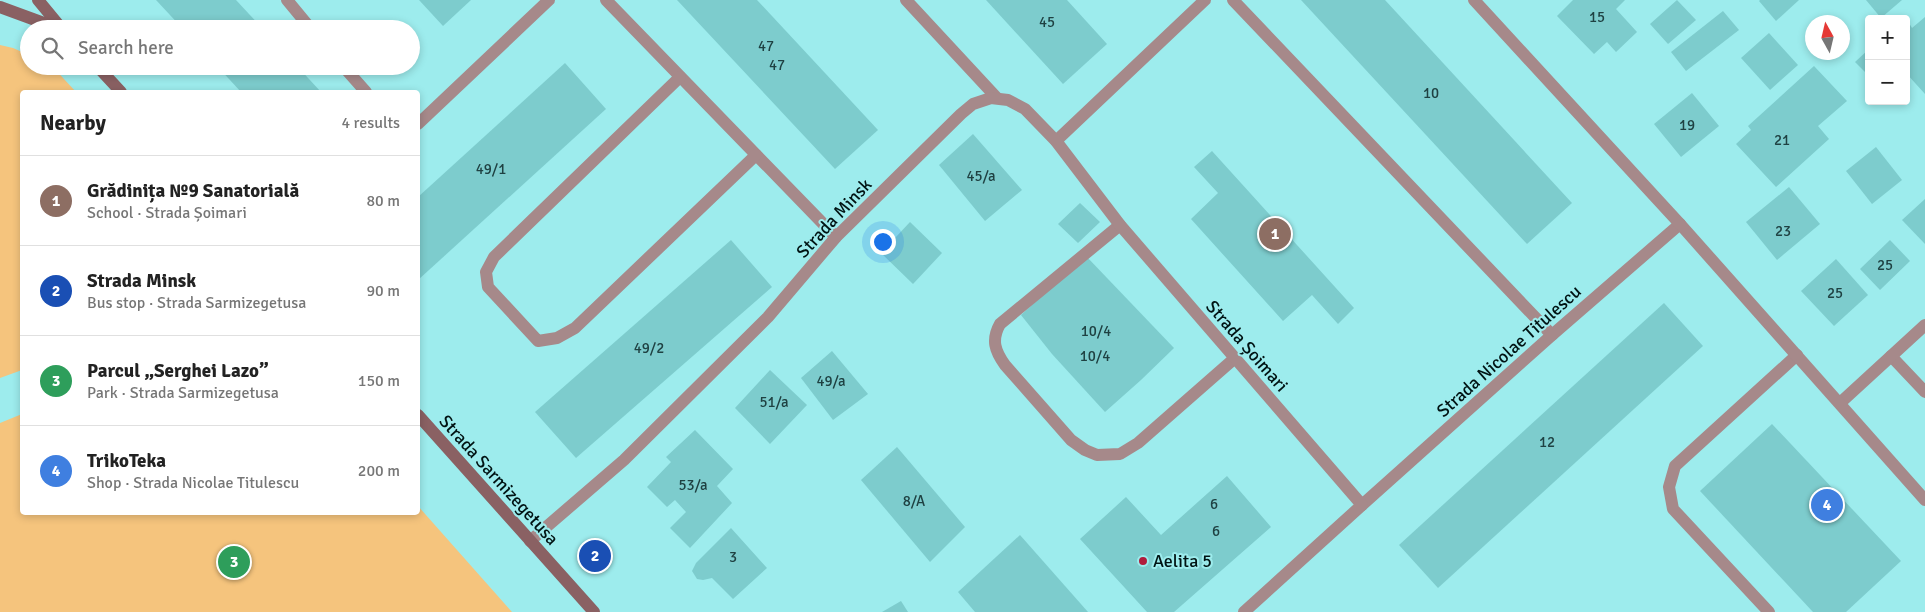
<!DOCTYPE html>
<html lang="en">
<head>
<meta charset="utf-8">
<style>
  :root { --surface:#fff; --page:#f6f6f6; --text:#222; --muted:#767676; --line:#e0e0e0; --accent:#b01c3c }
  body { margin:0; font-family:Signika,sans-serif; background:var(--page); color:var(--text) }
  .controls { position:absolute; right:15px; top:15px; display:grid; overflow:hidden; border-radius:5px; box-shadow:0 2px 8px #0003 }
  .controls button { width:45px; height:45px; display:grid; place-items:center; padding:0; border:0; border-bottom:1px solid var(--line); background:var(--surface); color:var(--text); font:25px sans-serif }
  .compass { position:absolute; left:1805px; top:15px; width:45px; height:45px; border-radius:50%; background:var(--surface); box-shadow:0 2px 8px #0003; rotate:352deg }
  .you { position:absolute; left:882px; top:241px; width:18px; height:18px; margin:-12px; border:4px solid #fff; border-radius:50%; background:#1a73e8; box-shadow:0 0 0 8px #1a73e833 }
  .badge { display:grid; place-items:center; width:32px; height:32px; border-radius:50%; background:var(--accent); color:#fff; font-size:16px; font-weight:700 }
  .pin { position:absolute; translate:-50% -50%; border:2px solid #fff; box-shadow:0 1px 5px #0006 }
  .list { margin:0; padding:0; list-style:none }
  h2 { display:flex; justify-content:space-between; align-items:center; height:65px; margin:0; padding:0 20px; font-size:21px }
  h2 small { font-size:16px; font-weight:400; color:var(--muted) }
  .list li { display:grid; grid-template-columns:32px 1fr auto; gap:15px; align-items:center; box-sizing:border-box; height:90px; padding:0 20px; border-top:1px solid var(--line) }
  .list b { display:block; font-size:19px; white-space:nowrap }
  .list p { margin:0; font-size:16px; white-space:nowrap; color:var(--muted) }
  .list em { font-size:16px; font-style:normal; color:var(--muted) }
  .icon { flex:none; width:28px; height:28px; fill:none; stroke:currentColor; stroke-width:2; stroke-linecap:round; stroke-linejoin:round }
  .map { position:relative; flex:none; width:1925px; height:612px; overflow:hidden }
  .search { position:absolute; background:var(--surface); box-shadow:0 2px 8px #0003; left:20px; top:20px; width:400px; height:55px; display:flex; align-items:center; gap:12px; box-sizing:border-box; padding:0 18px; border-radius:28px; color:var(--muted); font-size:19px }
  .panel { position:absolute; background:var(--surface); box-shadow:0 2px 8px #0003; left:20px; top:90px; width:400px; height:425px; border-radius:5px }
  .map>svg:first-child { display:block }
  .green { fill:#f5c47d }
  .building { fill:#7dcccd }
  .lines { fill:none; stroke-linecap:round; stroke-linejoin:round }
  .service { stroke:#a6898a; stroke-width:12 }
  .minor { stroke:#a6898a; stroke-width:12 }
  .tertiary { stroke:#a6898a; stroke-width:12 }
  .secondary { stroke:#8a6163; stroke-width:12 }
  .poi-dot { fill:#b01c3c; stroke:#9deced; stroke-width:2 }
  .labels { text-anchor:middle; stroke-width:4; stroke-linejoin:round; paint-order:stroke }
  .number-label { font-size:15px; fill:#1f4142 }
  .street-label { font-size:18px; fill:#001313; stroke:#9deced }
  .poi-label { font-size:18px; fill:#001313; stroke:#9deced; text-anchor:start }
</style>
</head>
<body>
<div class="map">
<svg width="1925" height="612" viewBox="0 0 1925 612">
  <rect width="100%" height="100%" fill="#9deced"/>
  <g class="green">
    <polygon points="0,45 13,48 29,55 29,66 52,66 76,92 22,92 22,370 0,378"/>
    <polygon points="22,414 22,512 418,512 418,506 512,612 0,612 0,423"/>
  </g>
  <g class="building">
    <polygon points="156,0 236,0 263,29 183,29"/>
    <polygon points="419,0 471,0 443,26"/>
    <polygon points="677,0 757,0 878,130 835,169"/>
    <polygon points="986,0 1067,0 1107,44 1063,84"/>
    <polygon points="1301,0 1385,0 1572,203 1527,244"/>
    <polygon points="1573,0 1625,0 1616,9 1637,32 1616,52 1607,42 1594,54 1557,16"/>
    <polygon points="1677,0 1696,20 1668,44 1650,24"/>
    <polygon points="1760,0 1799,0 1776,21 1759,1"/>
    <polygon points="1866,0 1902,0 1881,18"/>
    <polygon points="1723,11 1739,30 1686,71 1671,52"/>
    <polygon points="1925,17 1925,94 1906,73 1906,25 1909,23 1912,28"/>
    <polygon points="1769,33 1798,65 1770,90 1741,58"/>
    <polygon points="1869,49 1869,76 1855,62"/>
    <polygon points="565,63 606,109 418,280 418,197"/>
    <polygon points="217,66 297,66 321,92 241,92"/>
    <polygon points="1814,66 1847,101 1818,126 1829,139 1776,187 1736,144 1751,130 1748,126"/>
    <polygon points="1692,93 1719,126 1681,157 1654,124"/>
    <polygon points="973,134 1022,190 985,221 939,165"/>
    <polygon points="1876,147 1902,180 1872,204 1846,171"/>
    <polygon points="1212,151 1354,308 1338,324 1312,295 1283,321 1191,219 1218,193 1194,167"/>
    <polygon points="1789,187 1820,224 1777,260 1746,222"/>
    <polygon points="1925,199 1925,244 1902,220"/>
    <polygon points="1080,203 1100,222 1078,243 1058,224"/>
    <polygon points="910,222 942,253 913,284 881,253"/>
    <polygon points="731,240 772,287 576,458 535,412"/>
    <polygon points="1890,240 1910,261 1880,290 1860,269"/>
    <polygon points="1086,256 1174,348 1141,380 1105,412 1052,354 1021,315"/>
    <polygon points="1836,259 1868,295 1834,326 1801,291"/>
    <polygon points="1664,303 1703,346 1438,588 1399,545"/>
    <polygon points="832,351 868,394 833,420 801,378"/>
    <polygon points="770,370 807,405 770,444 735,408"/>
    <polygon points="1772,424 1901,561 1846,612 1813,612 1700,491"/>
    <polygon points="695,430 733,469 717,486 732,503 690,548 670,528 686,512 675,500 667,507 647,487 671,462 666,457"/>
    <polygon points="897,447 965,527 930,562 861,480"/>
    <polygon points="1227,476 1271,527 1174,612 1147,612 1080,539 1126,497 1161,535"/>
    <polygon points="731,528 767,568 733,599 712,578 703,580 697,579 692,571 696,563"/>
    <polygon points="1020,535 1088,612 975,612 958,592"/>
    <polygon points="593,544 609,565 598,574 581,554"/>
    <polygon points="901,601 908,612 882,612"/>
  </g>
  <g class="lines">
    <g class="service">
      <polyline points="287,0 311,29"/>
      <polyline points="606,0 836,237"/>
      <polyline points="906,0 997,98"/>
      <polyline points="1233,0 1552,335"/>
      <polyline points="343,66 366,92"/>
      <polyline points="680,77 494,257 486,272 488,287 538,341 557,338 575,328 756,155"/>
      <polyline points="1056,141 1205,0"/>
      <path d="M1120,225L1000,324C991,340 995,351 1005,365L1071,440L1085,450L1097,455L1120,454L1138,443L1235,358"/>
      <polyline points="1891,356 1925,392"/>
      <polyline points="1840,403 1925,325"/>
      <polyline points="1362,505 1552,335 1680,224"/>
      <polyline points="1769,612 1673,509 1669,487 1675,466 1797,355"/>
    </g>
    <polyline class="minor" points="530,541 624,460 768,317 836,237 961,114 973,104 991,98 1008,100 1025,109 1056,141 1120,225 1362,505 1244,612"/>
    <g class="tertiary">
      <polyline points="1474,0 1680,224 1925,500"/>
      <polyline points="418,124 549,0"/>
    </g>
    <g class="secondary">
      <polyline points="38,0 62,29"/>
      <polyline points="0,7 60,29"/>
      <polyline points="97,66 121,92"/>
      <polyline points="418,415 594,612"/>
    </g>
  </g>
  <circle class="poi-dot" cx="1143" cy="561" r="5"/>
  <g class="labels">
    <g class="number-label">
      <text x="1597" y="22">15</text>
      <text x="1047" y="27">45</text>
      <text x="766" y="51">47</text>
      <text x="777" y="70">47</text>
      <text x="1431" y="98">10</text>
      <text x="1687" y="130">19</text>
      <text x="1782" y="145">21</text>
      <text x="491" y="174">49/1</text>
      <text x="981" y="181">45/a</text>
      <text x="1783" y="236">23</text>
      <text x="1885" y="270">25</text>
      <text x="1835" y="298">25</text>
      <text x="1096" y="336">10/4</text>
      <text x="649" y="353">49/2</text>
      <text x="1095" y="361">10/4</text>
      <text x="831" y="386">49/a</text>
      <text x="774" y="407">51/a</text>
      <text x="1547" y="447">12</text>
      <text x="693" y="490">53/a</text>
      <text x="914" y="506">8/A</text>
      <text x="1214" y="509">6</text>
      <text x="1216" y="536">6</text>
      <text x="733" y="562">3</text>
    </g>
    <g class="street-label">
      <text transform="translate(834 218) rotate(-47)" y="6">Strada Minsk</text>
      <text transform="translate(1247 346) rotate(49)" y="6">Strada Șoimari</text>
      <text transform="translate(1509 351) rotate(-42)" y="6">Strada Nicolae Titulescu</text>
      <text transform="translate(499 480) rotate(48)" y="6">Strada Sarmizegetusa</text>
    </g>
    <g class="poi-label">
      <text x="1153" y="567">Aelita 5</text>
    </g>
  </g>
</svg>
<div class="controls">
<button>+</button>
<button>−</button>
</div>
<svg class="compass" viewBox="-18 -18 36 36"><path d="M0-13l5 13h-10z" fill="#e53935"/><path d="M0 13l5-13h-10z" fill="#767676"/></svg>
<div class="you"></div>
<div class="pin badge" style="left:1275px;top:234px;background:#8d6e63">1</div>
<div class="pin badge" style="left:595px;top:556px;background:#1a4fb4">2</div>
<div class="pin badge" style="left:234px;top:562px;background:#2e9e5b">3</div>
<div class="pin badge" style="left:1827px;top:505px;background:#3f7fe0">4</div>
<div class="search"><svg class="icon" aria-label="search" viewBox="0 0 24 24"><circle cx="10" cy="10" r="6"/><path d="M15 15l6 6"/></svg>Search here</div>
<section class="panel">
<h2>Nearby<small>4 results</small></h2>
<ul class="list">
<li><span class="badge" style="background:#8d6e63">1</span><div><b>Grădinița №9 Sanatorială</b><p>School · Strada Șoimari</p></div><em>80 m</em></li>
<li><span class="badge" style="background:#1a4fb4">2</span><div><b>Strada Minsk</b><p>Bus stop · Strada Sarmizegetusa</p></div><em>90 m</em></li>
<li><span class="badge" style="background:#2e9e5b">3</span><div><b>Parcul „Serghei Lazo”</b><p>Park · Strada Sarmizegetusa</p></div><em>150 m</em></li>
<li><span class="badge" style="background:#3f7fe0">4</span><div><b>TrikoTeka</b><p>Shop · Strada Nicolae Titulescu</p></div><em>200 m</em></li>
</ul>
</section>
</div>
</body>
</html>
